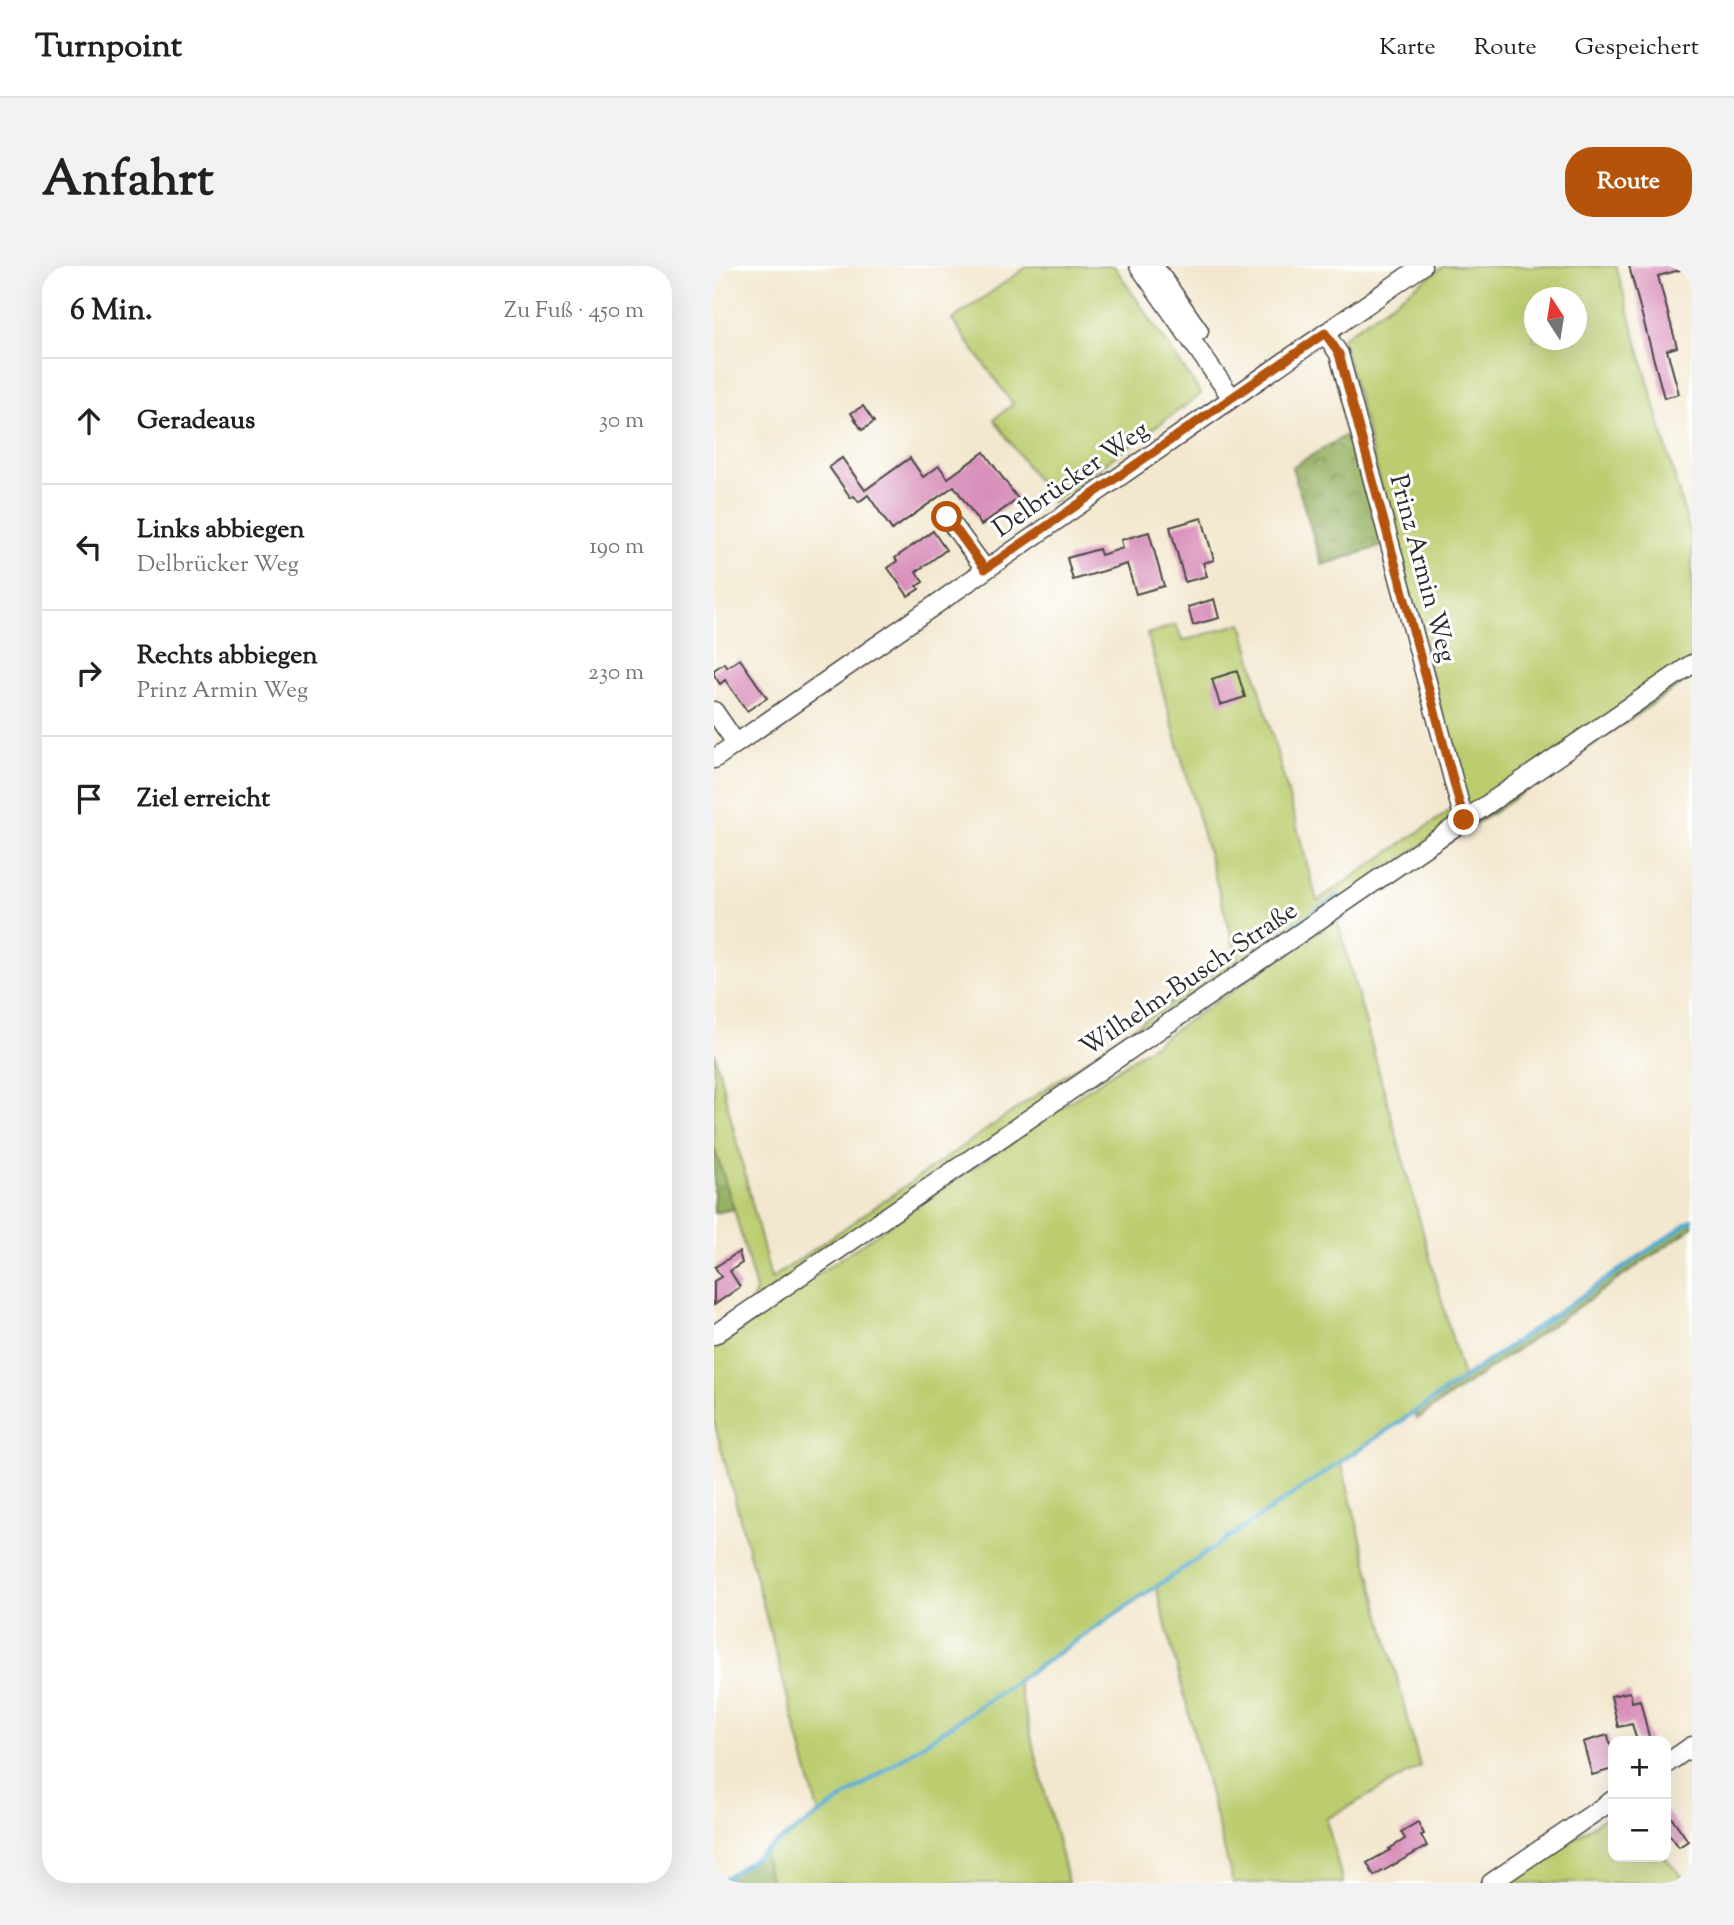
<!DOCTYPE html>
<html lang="de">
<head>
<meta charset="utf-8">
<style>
  :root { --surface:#fff; --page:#f2f2f2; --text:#202124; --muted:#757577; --line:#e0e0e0; --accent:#b45309 }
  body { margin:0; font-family:"Sorts Mill Goudy",serif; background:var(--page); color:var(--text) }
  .controls { position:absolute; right:21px; bottom:21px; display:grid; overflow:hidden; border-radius:14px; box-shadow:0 7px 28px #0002 }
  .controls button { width:63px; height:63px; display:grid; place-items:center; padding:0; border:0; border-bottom:2px solid var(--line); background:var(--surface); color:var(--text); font:35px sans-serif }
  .compass { position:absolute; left:810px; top:21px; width:63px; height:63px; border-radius:50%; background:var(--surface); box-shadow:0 7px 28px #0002; rotate:348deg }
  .stop { position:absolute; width:21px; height:21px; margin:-16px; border:5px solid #b45309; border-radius:50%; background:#fff }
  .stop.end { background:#b45309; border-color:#fff; box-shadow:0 2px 7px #0008 }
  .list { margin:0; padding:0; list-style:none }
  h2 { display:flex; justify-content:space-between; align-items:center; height:91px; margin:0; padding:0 28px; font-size:30px }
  h2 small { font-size:23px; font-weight:400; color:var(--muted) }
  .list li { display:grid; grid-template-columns:46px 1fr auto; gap:21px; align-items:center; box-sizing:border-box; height:126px; padding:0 28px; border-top:2px solid var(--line) }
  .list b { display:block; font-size:26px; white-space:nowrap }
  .list p { margin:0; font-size:23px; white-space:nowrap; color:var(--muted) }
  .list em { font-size:23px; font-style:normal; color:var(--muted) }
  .icon { flex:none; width:38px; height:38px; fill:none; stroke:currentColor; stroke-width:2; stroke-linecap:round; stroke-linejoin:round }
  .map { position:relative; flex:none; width:978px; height:1617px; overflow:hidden; border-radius:28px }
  header { display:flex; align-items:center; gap:42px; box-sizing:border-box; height:98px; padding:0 35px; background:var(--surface); border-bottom:2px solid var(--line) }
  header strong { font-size:33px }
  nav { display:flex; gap:38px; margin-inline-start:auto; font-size:24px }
  .intro { display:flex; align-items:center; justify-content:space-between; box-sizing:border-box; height:168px; padding:0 42px }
  h1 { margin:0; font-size:49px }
  .button { padding:18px 32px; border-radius:28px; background:var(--accent); color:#fff; font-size:24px; font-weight:700 }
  main { display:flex; gap:42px; padding:0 42px }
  aside { flex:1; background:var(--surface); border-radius:28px; box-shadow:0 7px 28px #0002 }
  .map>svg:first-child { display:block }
  .grass { fill:#bccd70; stroke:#747c4e; stroke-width:2; fill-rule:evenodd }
  .forest { fill:url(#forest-crowns); stroke:#606e46; stroke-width:2 }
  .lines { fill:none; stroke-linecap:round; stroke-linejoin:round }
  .stream { stroke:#52aacf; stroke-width:4.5 }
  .building { fill:#d88eb9 }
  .minor-casing { stroke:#494744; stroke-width:21 }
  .minor { stroke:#fff; stroke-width:18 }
  .route { stroke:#b45309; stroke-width:9 }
  .labels { text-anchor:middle; stroke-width:6; stroke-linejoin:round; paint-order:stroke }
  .street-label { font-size:26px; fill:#2b2b2b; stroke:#fff }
</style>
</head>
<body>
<header>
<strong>Turnpoint</strong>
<nav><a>Karte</a><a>Route</a><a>Gespeichert</a></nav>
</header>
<div class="intro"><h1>Anfahrt</h1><a class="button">Route</a></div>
<main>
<aside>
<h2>6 Min.<small>Zu Fuß · 450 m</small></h2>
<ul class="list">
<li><svg class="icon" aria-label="ahead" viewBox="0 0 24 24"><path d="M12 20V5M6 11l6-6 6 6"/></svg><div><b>Geradeaus</b></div><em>30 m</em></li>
<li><svg class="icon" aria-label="left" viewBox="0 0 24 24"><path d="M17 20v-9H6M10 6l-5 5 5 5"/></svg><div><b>Links abbiegen</b><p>Delbrücker Weg</p></div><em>190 m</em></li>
<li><svg class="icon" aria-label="right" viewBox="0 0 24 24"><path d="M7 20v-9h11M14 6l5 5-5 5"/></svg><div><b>Rechts abbiegen</b><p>Prinz Armin Weg</p></div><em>230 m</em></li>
<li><svg class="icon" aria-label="arrive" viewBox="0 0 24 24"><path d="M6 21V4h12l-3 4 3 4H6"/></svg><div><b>Ziel erreicht</b></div></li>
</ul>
</aside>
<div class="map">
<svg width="978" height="1617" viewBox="0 0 978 1617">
  <defs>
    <pattern id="forest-crowns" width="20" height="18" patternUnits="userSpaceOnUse" patternTransform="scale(1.75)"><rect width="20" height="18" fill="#95b062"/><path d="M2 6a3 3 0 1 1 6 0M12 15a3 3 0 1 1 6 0" fill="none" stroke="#7a8f51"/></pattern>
  </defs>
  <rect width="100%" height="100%" fill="#fff"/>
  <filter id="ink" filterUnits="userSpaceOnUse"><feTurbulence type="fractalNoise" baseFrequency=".0143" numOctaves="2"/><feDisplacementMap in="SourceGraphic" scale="14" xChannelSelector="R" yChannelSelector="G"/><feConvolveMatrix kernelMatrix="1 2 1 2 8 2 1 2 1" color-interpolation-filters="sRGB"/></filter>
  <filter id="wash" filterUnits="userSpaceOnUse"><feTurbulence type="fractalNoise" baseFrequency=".00686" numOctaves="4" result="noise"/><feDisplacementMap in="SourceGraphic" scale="28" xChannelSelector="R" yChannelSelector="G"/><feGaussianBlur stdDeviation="1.57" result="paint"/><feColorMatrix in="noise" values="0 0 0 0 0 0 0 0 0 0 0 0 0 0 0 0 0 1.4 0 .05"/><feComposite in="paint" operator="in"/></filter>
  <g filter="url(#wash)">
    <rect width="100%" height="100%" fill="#f3e8cf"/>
    <g class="grass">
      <polygon points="314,0 400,0 487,128 338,236 280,153 299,138 238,54"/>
      <path d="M730,0H902L978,274V394L754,547L628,72ZM820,32H862V74H820Z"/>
      <polygon points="528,357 603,635 740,542 742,556 37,1039 42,1024 20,943 0,881 0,785 57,1013 523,690 433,368 462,359 469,375"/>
      <polygon points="623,653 749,1112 627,1196 706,1501 612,1553 629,1617 519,1617 442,1321 303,1415 354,1617 57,1617 49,1586 105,1549 0,1155 0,1079"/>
      <polygon points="899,1546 899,1591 951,1591 973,1616 978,1612 978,1617 795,1617"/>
    </g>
    <g class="forest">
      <polygon points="642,163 671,279 608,299 578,201"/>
      <polygon points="978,402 978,411 544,707 541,702"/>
      <polygon points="0,881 20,943 0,947"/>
      <polygon points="978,954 978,962 703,1153 699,1147"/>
      <polygon points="49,1586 57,1617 34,1617 32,1613 26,1617 4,1617"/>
    </g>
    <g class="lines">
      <g class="stream">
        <polyline points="333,829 625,629"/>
        <polyline points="4,1617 699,1147 978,954"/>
      </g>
    </g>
    <g id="blocks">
      <g class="building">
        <polygon points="915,0 966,0 966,4 944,10 963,81 953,84 965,128 950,132"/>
        <polygon points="149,140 160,156 148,164 137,147"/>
        <polygon points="270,186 304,233 267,259 240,220 178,264 154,229 145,236 140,230 137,232 115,201 128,192 151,224 196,192 209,211 225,200 234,212"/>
        <polygon points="488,252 500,294 489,297 493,310 471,316 456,261"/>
        <polygon points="219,265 232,284 202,306 209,316 203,320 205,323 194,330 174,302 183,295 181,292"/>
        <polygon points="435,266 450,320 422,328 413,298 359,314 353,292 385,283 387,289 409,282 407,274"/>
        <polygon points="500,333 505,352 479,359 474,341"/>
        <polygon points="26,393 53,432 33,445 11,414 6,418 0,409 0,404 10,397 13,401"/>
        <polygon points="523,405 531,431 506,439 498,413"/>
        <polygon points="25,986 28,997 16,1005 26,1021 0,1039 0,1015 7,1011 1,1001"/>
        <polygon points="916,1426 918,1436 926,1434 936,1475 923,1475 918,1458 904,1461 897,1430"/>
        <polygon points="894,1469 899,1491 899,1503 878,1509 869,1476"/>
        <polygon points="952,1543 974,1575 965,1581 956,1569 952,1572"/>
        <polygon points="704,1556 710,1568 707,1569 713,1580 660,1610 653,1597 676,1584 675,1583 691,1573 687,1566"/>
      </g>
    </g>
  </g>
  <g filter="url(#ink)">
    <use href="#blocks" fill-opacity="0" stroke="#494744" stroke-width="2"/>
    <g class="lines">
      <defs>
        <g id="minor">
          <polyline points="425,0 518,132"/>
          <polyline points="440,0 485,65"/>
          <polyline points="611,67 625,88 750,554"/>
          <polyline points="233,251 271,303"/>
          <polyline points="0,445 22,477"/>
          <polyline points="0,493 708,0"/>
          <polyline points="0,1069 978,398"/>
          <polyline points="952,1498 978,1480"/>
          <polyline points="777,1617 899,1534"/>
        </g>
      </defs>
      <use href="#minor" class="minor-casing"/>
      <use href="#minor" class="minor"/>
    </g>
  </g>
  <g class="lines" filter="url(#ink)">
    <polyline class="route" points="233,251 271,303 611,67 625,88 750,554"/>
  </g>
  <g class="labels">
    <g class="street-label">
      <text transform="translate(356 212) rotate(-35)" y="9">Delbrücker Weg</text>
      <text transform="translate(710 302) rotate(75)" y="9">Prinz Armin Weg</text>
      <text transform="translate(474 712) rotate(-34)" y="9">Wilhelm-Busch-Straße</text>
    </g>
  </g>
</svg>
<div class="controls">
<button>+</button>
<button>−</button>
</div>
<svg class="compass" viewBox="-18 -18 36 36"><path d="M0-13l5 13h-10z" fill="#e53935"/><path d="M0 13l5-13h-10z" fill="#757577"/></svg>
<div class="stop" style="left:233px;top:251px"></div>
<div class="stop end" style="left:750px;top:554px"></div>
</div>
</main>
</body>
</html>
